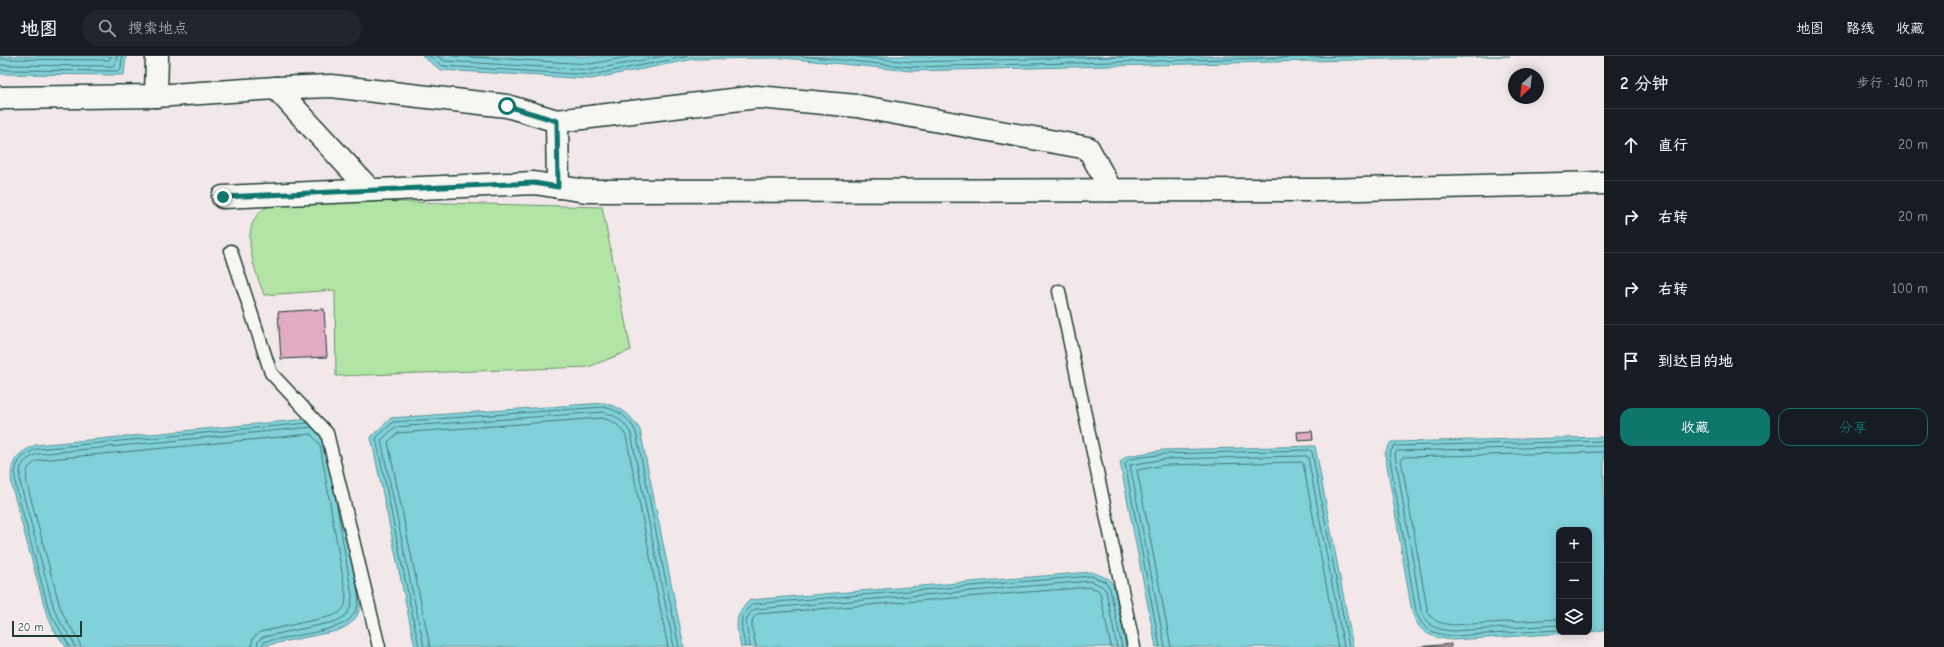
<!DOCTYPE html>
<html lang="zh">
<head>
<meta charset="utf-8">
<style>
  :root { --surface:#171b24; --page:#20242c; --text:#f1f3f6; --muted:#9ea1a6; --line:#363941; --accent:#0f766e }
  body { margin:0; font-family:"Comic Neue","LXGW WenKai TC",sans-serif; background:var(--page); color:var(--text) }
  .controls { position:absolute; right:12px; bottom:12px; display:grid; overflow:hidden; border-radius:8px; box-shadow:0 2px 10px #0003 }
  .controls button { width:36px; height:36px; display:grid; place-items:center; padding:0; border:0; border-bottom:1px solid var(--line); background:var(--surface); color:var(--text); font:20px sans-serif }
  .compass { position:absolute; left:1508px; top:12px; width:36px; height:36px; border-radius:50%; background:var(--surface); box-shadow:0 2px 10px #0003; rotate:207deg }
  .scale { position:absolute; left:12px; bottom:10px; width:70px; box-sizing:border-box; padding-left:4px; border:2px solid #1f3d34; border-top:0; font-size:11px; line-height:14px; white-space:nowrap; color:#1f3d34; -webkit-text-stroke:3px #f6f6f2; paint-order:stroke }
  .stop { position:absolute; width:12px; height:12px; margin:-9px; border:3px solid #0f766e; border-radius:50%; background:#fff }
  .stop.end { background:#0f766e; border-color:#fff; box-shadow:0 1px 4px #0008 }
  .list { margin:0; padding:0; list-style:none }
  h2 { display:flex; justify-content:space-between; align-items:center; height:52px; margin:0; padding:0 16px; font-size:17px }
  h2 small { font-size:13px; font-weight:400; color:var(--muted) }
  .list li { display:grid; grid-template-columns:26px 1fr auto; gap:12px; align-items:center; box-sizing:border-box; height:72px; padding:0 16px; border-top:1px solid var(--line) }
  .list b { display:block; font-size:15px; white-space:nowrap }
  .list em { font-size:13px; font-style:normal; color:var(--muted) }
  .actions { display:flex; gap:8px; padding:12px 16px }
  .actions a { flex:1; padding:9px 0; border:1px solid var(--accent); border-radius:12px; text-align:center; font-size:14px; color:var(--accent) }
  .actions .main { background:var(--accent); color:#fff }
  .icon { flex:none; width:22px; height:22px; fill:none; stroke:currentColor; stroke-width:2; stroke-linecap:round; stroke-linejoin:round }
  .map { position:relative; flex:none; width:1604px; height:591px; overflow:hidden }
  header { display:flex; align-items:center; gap:24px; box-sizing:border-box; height:56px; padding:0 20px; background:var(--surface); border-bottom:1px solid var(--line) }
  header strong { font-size:19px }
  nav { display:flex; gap:22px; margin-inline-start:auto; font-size:14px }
  .search { width:280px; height:36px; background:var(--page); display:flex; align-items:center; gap:10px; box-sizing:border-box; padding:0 14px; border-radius:22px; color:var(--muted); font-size:15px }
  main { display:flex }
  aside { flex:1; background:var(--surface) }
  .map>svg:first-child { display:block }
  .green { fill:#b2e5a5; stroke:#68916c }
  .water { fill:#80d1da; stroke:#599698 }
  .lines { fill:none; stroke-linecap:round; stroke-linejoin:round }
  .shore { stroke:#467876; stroke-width:1 }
  .building { fill:#e1abc3; stroke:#1f3d34 }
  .lane-casing { stroke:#1f3d34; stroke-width:15 }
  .street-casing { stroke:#1f3d34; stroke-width:25 }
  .lane { stroke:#f6f6f2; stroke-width:12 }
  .street { stroke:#f6f6f2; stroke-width:22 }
  .route { stroke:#0f766e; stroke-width:5 }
</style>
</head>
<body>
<header>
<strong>地图</strong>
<div class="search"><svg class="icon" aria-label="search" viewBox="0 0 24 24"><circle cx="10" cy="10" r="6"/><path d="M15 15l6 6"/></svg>搜索地点</div>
<nav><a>地图</a><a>路线</a><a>收藏</a></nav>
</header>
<main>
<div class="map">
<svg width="1604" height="591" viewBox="0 0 1604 591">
  <rect width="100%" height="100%" fill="#f2e7e9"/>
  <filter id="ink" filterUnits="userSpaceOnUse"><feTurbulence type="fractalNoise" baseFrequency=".025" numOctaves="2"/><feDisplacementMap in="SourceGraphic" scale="8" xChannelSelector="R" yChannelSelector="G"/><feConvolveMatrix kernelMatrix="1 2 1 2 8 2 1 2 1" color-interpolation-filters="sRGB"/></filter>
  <g filter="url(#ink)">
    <path class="green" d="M286,143L602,151L631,294L588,311L336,320L335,234L264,239C255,213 235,167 269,150C274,147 281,145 286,143Z"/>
    <g class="water">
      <polygon points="0,0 126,0 124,19 0,18"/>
      <polygon points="422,0 1510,0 911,15 784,2 694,3 591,23 441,14"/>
      <path d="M604,347C624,353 629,357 640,374L684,591H415L371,381L391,362Z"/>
      <path d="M319,362L361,539C361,559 355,567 337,575L257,591H66L54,574L46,556L12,431C9,408 14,398 36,389Z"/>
      <path d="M1604,381V574L1589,576V474H1559V576H1585L1452,584C1430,581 1420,578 1412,556L1385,397L1391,386Z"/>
      <polygon points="1315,390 1353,591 1156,591 1120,406 1127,400 1164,394"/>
      <path d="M1092,516L1109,523L1114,531L1126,591H741C736,570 733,560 750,544Z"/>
    </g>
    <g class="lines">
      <g class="shore">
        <polyline points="429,0 443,10 591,19 690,0"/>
        <polyline points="437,0 445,5 591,14 664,0"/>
        <polyline points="455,0 590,8 633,0"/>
        <polyline points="801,0 911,11 1353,0"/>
        <polyline points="850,0 911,6 1156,0"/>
        <polyline points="0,3 109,4 111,0"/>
        <polyline points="0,9 114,10 117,0"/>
        <polyline points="0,14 119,15 121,13 122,0"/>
        <path d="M1559,563L1453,569C1439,567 1431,566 1427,552L1401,403L1403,401L1604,396"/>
        <path d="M1559,569L1452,575C1435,573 1427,571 1421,554L1395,398L1397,395L1604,390"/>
        <path d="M1559,574L1452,580C1432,577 1423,575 1416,555L1389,398L1394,390L1604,385"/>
        <path d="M70,591L49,555L16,431C13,410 17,401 37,393L308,367"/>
        <path d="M75,591L73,585L62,569L54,553L21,430C18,412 21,404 38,398L312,371"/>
        <path d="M81,591L78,582L67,566L60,551L27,428C25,416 27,409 40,404L311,378L320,389L346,540C346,551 343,556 332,560L260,576L253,582L251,591"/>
        <path d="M257,591L258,585L263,581L334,566C347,561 352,554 352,539L334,433"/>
        <path d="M262,591L263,587L266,585C283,582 333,575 346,566C351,563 355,557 357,552C361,540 355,524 353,512"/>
        <path d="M419,591L376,382L393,366L604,351C620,355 628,361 636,376L679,591"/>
        <path d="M424,591L381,384L395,371L603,356C617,360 624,365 631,378L674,591"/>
        <path d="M430,591L388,386L398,377L602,362C614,365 619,369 626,380L668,591"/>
        <path d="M745,591C743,573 735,562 753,548L1091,520L1106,526L1110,533L1122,591"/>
        <path d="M750,591C749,576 740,563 755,553L1091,525L1102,530L1106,535L1117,591"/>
        <path d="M756,591C755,580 747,566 757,558L1090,531L1098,534L1100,537L1111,591"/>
        <polyline points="1160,591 1125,407 1129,403 1164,398 1310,394 1312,396 1349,591"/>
        <polyline points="1165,591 1130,409 1165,403 1306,400 1308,401 1344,591"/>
        <polyline points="1171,591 1137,414 1165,409 1301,406 1303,407 1338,591"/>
      </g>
    </g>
    <g class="building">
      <polygon points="324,253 327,301 281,303 278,256"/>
      <polygon points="1312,375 1313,384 1298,385 1297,376"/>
      <polygon points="1451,588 1451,591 1418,591"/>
    </g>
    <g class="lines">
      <defs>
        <g id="lane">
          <polyline points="231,195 271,317 327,377 379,591"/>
          <polyline points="1059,235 1134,591"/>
        </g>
        <g id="street">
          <polyline points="276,32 370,134"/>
          <polyline points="156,40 157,0"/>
          <polyline points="0,42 156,40 276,32 331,30 507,50 557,65 757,41 857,50 1088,92 1111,134"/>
          <polyline points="557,65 558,131"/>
          <polyline points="223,141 534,127 586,135 1321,134 1604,127"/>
        </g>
      </defs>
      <use href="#lane" class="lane-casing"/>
      <use href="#street" class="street-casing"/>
      <use href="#lane" class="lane"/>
      <use href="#street" class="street"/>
    </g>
  </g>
  <g class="lines" filter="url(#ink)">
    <polyline class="route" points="223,141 534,127 558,131 557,65 507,50"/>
  </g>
</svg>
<div class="controls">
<button>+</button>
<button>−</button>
<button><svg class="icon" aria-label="layers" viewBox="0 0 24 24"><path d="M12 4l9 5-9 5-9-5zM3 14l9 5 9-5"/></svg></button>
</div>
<svg class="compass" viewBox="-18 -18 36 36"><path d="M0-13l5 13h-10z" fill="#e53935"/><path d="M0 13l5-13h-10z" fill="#9ea1a6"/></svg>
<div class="scale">20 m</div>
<div class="stop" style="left:507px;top:50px"></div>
<div class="stop end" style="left:223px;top:141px"></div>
</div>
<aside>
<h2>2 分钟<small>步行 · 140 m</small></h2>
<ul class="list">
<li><svg class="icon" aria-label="ahead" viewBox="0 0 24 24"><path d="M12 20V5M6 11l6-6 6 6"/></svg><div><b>直行</b></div><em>20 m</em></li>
<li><svg class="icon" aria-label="right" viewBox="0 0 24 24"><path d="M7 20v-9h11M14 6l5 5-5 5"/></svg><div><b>右转</b></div><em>20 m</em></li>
<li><svg class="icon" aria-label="right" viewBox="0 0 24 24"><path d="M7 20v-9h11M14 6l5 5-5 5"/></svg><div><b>右转</b></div><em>100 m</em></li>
<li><svg class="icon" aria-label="arrive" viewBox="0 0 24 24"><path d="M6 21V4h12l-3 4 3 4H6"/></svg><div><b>到达目的地</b></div></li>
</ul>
<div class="actions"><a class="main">收藏</a><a>分享</a></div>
</aside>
</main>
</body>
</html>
